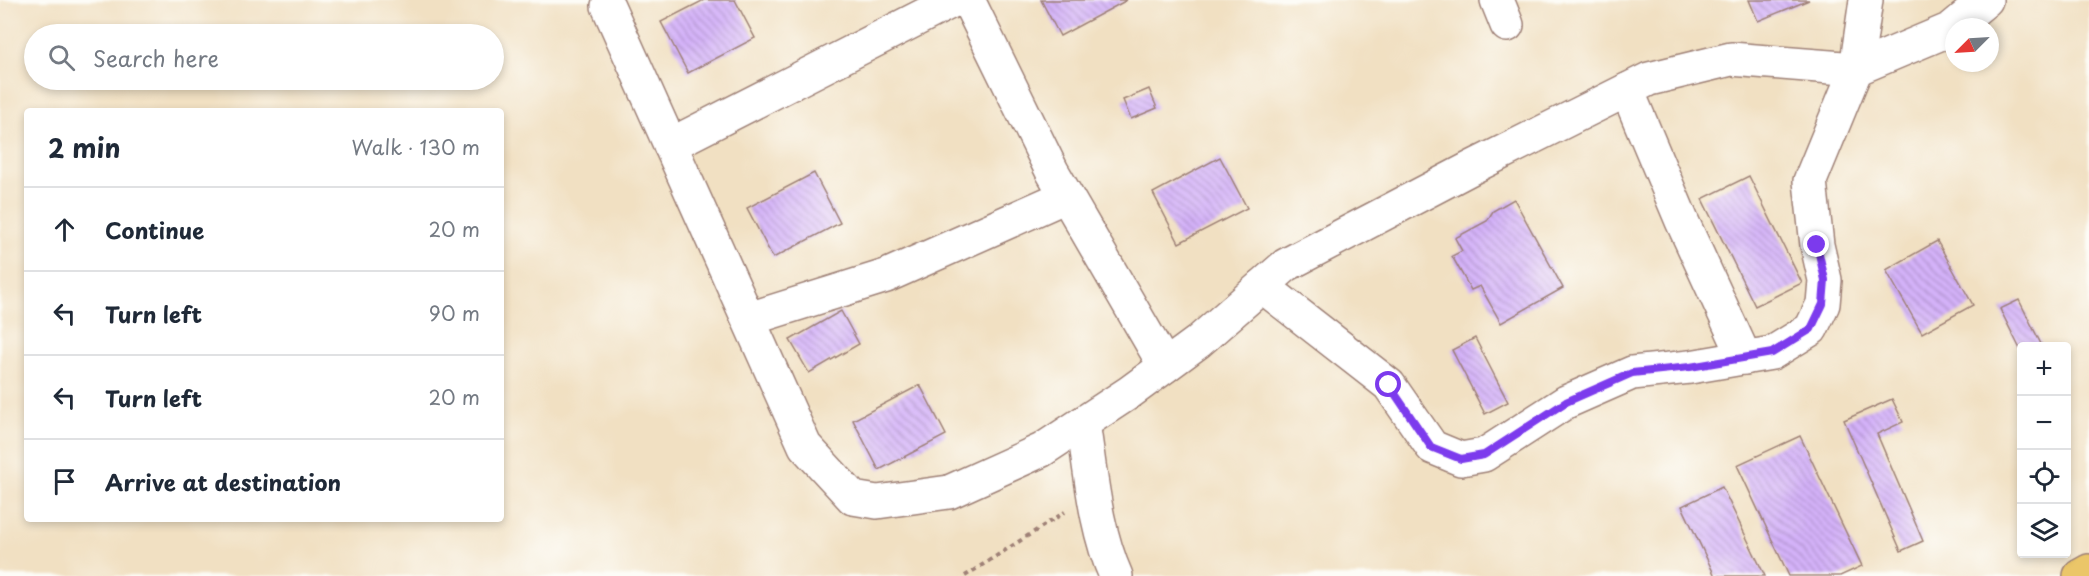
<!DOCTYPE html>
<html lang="en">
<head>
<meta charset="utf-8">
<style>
  :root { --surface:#fff; --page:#f6f6f7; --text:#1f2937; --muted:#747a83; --line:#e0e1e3 }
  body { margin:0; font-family:"Playpen Sans",sans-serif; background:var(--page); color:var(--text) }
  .controls { position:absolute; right:18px; bottom:18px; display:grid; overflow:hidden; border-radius:6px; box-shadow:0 3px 9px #0003 }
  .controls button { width:54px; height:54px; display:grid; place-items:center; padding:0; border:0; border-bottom:2px solid var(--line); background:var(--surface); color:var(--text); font:30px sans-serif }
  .compass { position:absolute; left:1945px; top:18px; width:54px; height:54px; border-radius:50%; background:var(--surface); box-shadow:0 3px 9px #0003; rotate:246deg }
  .stop { position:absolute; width:18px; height:18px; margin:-14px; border:4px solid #7c3aed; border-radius:50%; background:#fff }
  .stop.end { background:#7c3aed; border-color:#fff; box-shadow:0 2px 6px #0008 }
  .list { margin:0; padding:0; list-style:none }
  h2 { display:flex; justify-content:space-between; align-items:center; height:78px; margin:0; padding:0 24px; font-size:26px }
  h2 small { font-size:20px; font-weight:400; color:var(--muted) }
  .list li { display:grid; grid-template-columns:39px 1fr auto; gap:18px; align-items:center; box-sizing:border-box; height:84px; padding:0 24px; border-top:2px solid var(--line) }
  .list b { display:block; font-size:22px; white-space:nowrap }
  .list em { font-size:20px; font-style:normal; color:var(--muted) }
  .icon { flex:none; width:33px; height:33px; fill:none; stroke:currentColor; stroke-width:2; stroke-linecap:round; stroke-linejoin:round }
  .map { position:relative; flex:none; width:2089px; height:576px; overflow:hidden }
  .search { position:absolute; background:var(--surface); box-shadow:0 3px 9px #0003; left:24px; top:24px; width:480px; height:66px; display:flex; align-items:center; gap:15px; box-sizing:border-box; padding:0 21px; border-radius:33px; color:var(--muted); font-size:22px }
  .panel { position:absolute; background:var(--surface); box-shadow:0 3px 9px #0003; left:24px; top:108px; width:480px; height:414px; border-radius:6px }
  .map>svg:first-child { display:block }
  .building { fill:url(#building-back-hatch) }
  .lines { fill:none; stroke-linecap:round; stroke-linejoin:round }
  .minor-casing { stroke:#9e8076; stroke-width:36 }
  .motorway-casing { stroke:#9e8076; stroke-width:36 }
  .path { stroke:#9e8076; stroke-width:4; stroke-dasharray:4.5 4.5; stroke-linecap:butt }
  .minor { stroke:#fff; stroke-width:33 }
  .motorway { stroke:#ebc669; stroke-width:33 }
  .route { stroke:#7c3aed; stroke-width:8 }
</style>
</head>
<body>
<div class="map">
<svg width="2089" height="576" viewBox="0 0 2089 576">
  <defs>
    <pattern id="building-back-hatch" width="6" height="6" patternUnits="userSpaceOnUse" patternTransform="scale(1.5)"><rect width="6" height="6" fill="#d4b2f9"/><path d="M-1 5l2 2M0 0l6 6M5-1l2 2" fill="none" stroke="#ae90ca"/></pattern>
  </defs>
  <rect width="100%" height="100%" fill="#fdfcf7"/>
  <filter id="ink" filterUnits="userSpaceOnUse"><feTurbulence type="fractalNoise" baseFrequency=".0167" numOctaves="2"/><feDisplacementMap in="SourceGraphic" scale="12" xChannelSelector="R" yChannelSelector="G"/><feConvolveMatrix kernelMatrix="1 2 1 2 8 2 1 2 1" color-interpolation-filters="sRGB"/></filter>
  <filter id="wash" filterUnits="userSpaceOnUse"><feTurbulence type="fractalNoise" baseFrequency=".008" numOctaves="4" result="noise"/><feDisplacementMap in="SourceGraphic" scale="24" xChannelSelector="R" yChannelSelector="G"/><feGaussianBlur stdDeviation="1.35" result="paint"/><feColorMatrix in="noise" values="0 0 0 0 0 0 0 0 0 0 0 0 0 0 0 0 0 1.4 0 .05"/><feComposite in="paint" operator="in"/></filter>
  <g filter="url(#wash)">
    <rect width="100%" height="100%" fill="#f1e0c2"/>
    <g id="blocks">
      <g class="building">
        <polygon points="704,0 735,0 755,38 688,73 661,22"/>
        <polygon points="1041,0 1127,0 1060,36"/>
        <polygon points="1749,0 1809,0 1758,21"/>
        <polygon points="1149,89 1157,108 1131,119 1123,100"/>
        <polygon points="1220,157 1247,208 1179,243 1153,193"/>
        <polygon points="814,173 840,223 773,258 747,208"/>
        <polygon points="1749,176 1802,283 1755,306 1702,199"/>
        <polygon points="1514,199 1563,288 1501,323 1480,286 1471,290 1452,256 1462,251 1455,238 1487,221 1493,211"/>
        <polygon points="1937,241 1973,305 1922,333 1886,270"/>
        <polygon points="2019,300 2042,346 2022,346 2022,353 2000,309"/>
        <polygon points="841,311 859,344 809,373 790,340"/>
        <polygon points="1475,338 1508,402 1485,414 1452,350"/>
        <polygon points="920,385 946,435 879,470 853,420"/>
        <polygon points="1892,399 1903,422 1877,434 1923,541 1901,551 1844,420"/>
        <polygon points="1800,436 1862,566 1840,576 1789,576 1737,465"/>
        <polygon points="1722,487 1765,576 1715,576 1682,506"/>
      </g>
    </g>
  </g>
  <g filter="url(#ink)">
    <use href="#blocks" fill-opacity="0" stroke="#9e8076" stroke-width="1.5"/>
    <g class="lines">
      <defs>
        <g id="minor">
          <polyline points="968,0 1052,171 1165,366"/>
          <polyline points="1497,0 1507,25"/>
          <polyline points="608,6 805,446 853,498 877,502 949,492 1042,450 1130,392 1198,342 1286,265 1473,167 1649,79 1731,59 1856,69 1951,29 1986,0"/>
          <polyline points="1627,90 1682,221 1745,358"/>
          <polyline points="670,145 954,0"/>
          <polyline points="1262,286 1389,385 1432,447 1461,459 1484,455 1566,402 1632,373 1690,367 1772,353 1811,329 1823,304 1825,280 1817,245 1810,181 1856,69 1866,0"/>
          <polyline points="749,319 886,276 1066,196"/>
          <path d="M1083,423C1091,474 1095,529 1116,576"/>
        </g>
        <polyline id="motorway" points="2080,576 2089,571"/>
      </defs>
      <use href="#minor" class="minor-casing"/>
      <use href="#motorway" class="motorway-casing"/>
      <polyline class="path" points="965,576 1065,512"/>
      <use href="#minor" class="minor"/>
      <use href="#motorway" class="motorway"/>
    </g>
  </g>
  <g class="lines" filter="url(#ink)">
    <polyline class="route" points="1389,385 1431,447 1461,459 1484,455 1566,402 1632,373 1690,367 1772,353 1811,329 1823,304 1825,280 1817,245"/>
  </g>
</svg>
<div class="controls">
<button>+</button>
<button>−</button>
<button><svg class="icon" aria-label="locate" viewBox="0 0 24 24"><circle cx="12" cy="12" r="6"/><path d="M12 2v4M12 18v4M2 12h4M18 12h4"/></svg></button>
<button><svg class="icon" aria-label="layers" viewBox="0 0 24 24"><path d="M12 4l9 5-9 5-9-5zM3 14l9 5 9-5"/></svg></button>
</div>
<svg class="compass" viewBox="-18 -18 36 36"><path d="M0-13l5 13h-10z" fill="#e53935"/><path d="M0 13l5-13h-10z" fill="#747a83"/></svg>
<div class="stop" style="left:1389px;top:385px"></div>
<div class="stop end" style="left:1817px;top:245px"></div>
<div class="search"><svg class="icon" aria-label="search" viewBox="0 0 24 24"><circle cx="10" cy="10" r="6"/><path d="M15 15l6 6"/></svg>Search here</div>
<section class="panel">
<h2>2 min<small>Walk · 130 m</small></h2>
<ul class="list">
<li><svg class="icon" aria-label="ahead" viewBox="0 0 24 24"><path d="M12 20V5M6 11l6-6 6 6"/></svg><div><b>Continue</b></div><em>20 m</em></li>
<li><svg class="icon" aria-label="left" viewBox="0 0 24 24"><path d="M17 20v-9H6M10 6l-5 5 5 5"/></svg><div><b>Turn left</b></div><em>90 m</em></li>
<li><svg class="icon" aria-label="left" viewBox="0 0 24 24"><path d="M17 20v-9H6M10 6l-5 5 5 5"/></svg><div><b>Turn left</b></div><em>20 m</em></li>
<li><svg class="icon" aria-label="arrive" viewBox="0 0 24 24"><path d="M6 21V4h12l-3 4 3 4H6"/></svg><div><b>Arrive at destination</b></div></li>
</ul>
</section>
</div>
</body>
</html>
